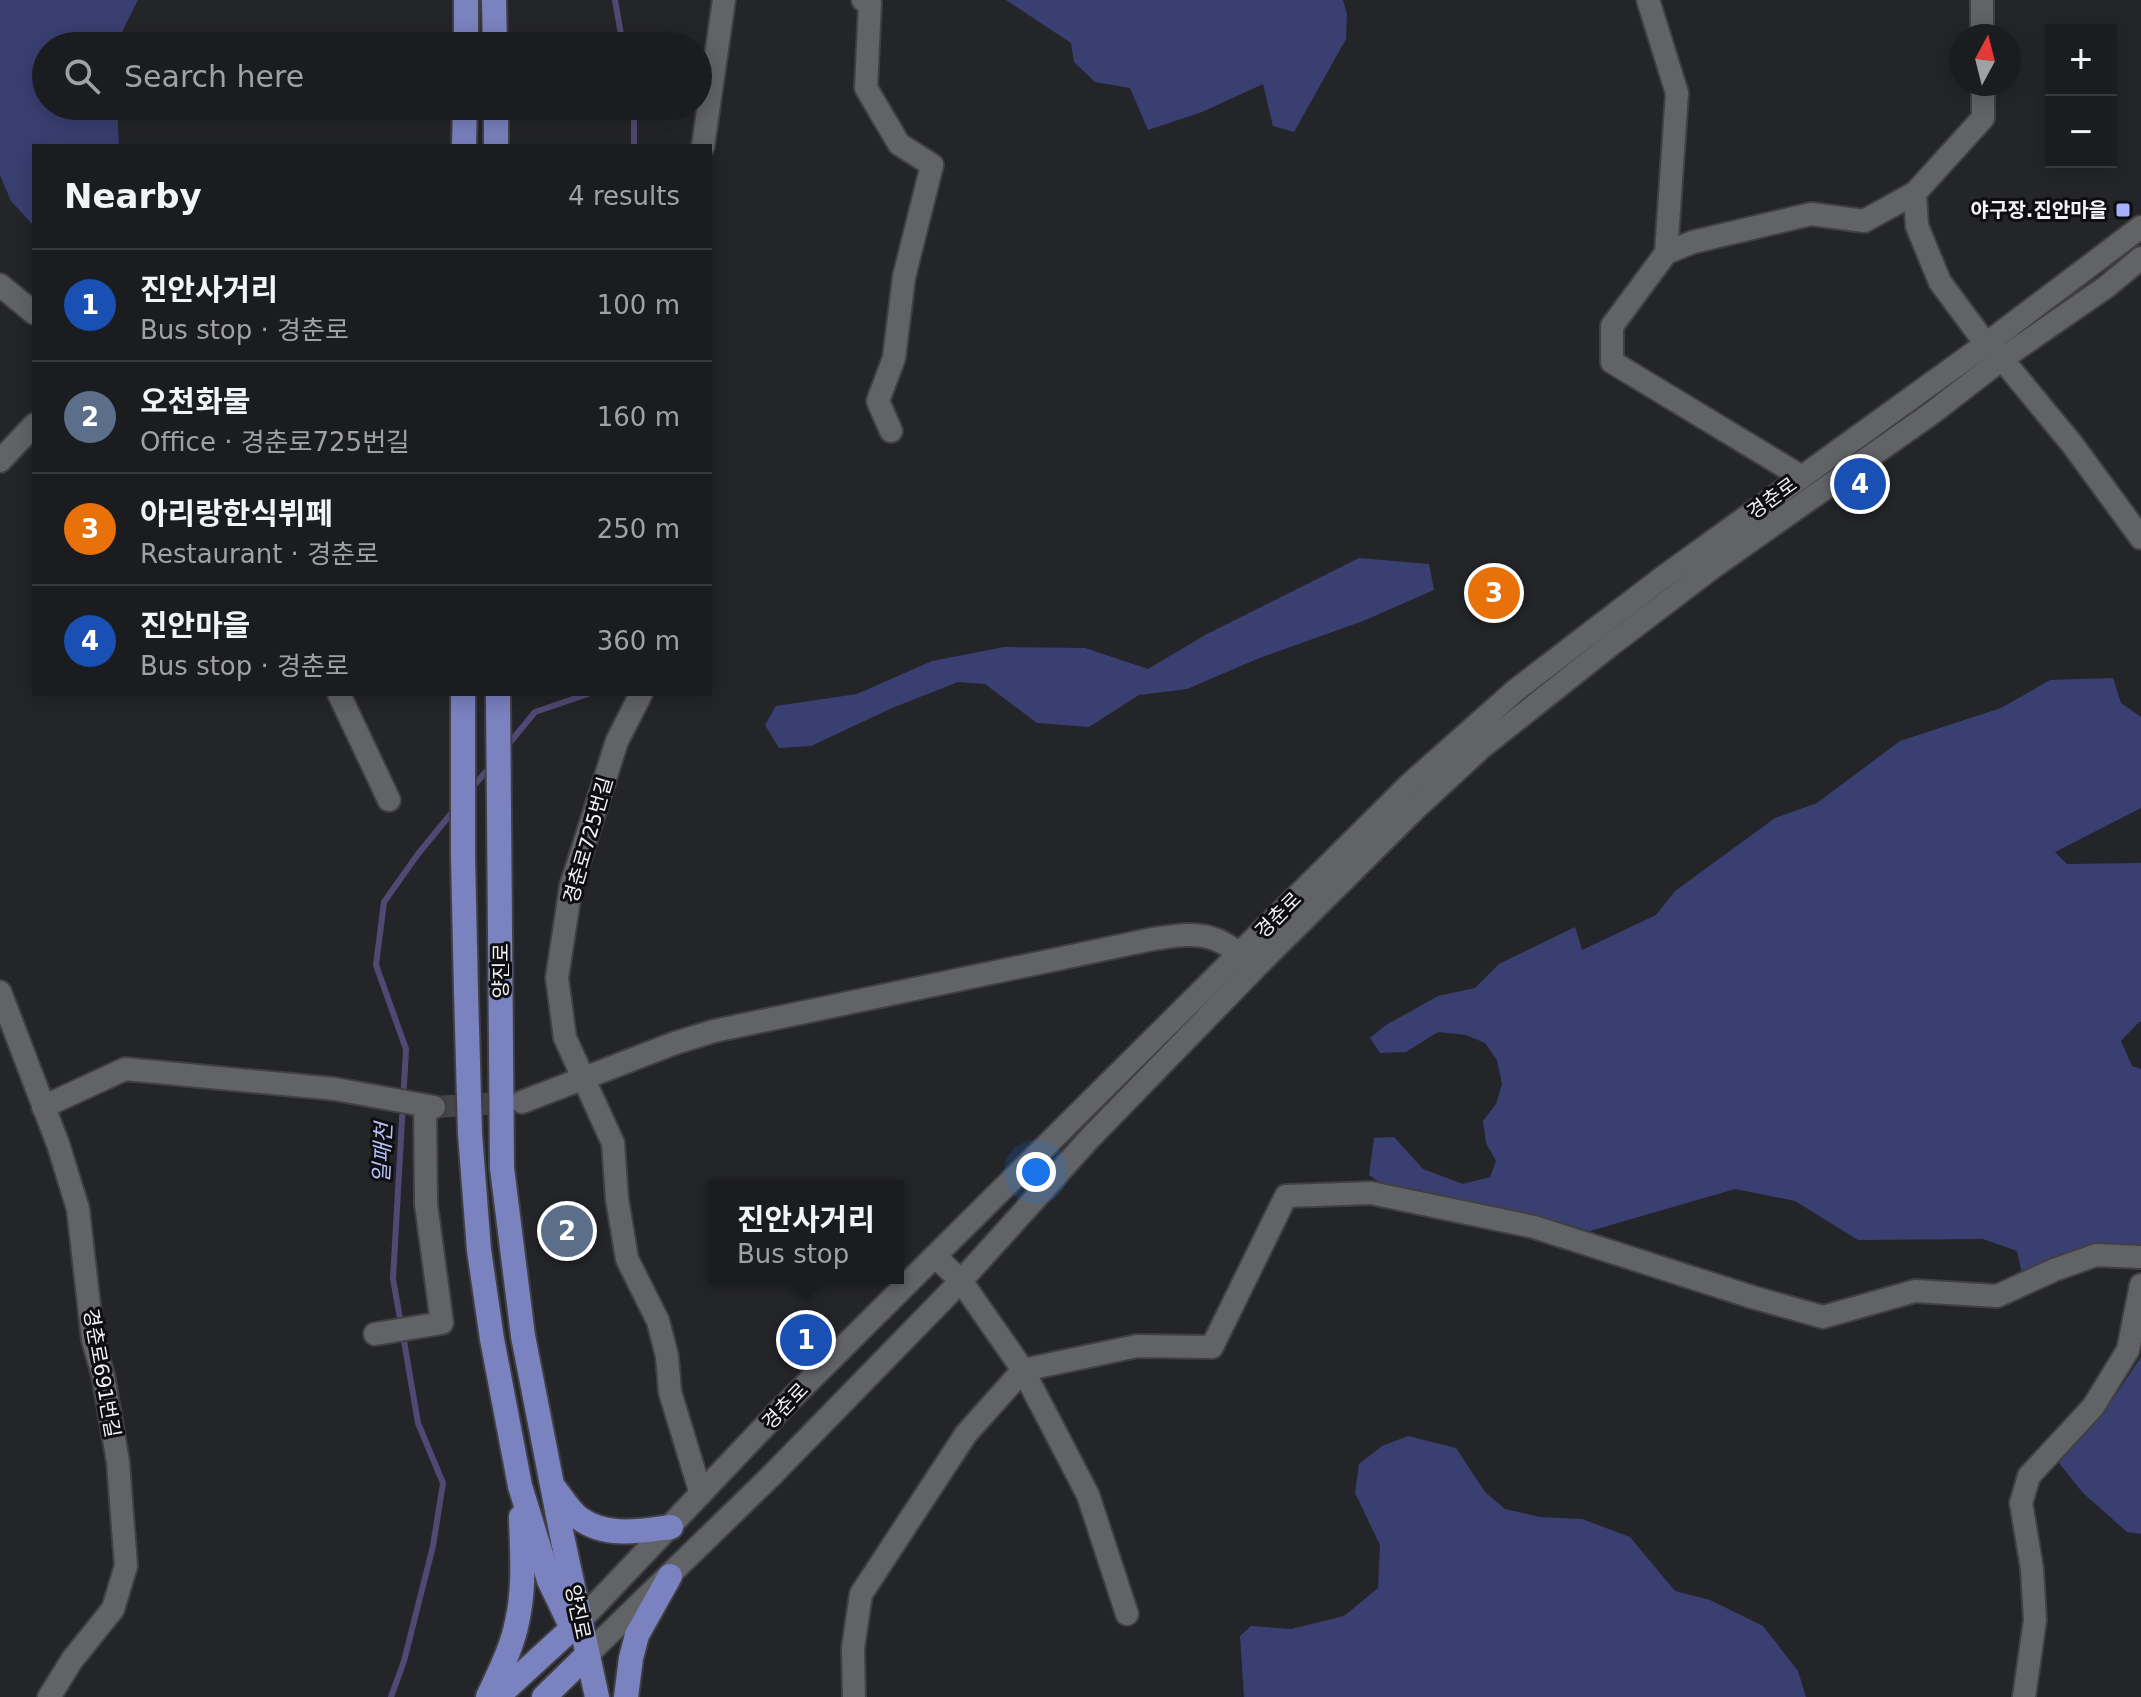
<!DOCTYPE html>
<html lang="en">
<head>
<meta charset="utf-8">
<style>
  :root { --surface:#1b1c1f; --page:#242528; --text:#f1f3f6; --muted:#a0a1a4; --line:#393a3d; --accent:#0b8043 }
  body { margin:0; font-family:"DejaVu Sans","Noto Sans KR",sans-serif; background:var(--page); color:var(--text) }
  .controls { position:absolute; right:24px; top:24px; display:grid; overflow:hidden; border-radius:0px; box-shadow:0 4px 20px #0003 }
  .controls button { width:72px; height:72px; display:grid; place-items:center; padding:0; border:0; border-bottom:2px solid var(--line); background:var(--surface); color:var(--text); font:40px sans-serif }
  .compass { position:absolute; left:1949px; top:24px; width:72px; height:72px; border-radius:50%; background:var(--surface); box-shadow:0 4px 20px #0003; rotate:7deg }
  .you { position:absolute; left:1036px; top:1172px; width:28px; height:28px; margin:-20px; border:6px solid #fff; border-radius:50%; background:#1a73e8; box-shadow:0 0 0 12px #1a73e833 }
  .badge { display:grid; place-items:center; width:52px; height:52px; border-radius:50%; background:var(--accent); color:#fff; font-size:26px; font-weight:700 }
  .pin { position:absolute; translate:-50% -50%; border:4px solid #fff; box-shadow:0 2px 8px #0006 }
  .popup { position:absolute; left:708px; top:1180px; width:196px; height:104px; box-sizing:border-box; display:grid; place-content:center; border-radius:0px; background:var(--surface); filter:drop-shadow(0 2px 6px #0005); font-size:26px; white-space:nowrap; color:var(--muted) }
  .popup b { font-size:30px; color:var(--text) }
  .popup::after { content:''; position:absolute; left:50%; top:100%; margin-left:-16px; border:16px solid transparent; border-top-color:var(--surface) }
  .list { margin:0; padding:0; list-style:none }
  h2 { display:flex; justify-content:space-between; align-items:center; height:104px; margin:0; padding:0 32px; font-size:34px }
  h2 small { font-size:26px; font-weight:400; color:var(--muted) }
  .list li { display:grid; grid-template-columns:52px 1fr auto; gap:24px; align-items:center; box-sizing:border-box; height:112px; padding:0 32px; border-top:2px solid var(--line) }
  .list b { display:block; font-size:30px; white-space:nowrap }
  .list p { margin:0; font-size:26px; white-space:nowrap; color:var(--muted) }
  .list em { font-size:26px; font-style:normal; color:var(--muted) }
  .icon { flex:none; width:44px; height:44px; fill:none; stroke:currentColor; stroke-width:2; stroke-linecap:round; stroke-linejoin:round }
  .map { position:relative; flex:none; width:2141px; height:1697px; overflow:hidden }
  .search { position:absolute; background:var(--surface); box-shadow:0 4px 20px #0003; left:32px; top:32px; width:680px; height:88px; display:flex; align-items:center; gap:20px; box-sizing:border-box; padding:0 28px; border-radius:44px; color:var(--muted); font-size:30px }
  .panel { position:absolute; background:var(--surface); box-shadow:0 4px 20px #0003; left:32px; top:144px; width:680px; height:552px; border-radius:0px }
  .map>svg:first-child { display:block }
  .green { fill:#3a3f72 }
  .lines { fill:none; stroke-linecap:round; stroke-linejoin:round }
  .stream { stroke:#514974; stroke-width:6 }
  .minor-tunnel { stroke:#434448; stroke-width:22; stroke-dasharray:22 11; stroke-linecap:butt }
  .minor-casing { stroke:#404043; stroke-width:26 }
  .major-casing { stroke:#404043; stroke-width:28 }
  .minor { stroke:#626367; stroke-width:22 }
  .major { stroke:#7b82c0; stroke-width:24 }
  .poi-dot { fill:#a6b1fc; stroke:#0e0e10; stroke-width:3 }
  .labels { text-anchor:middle; stroke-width:6; stroke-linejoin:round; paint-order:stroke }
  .poi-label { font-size:20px; font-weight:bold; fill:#f3f3f6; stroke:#0e0e10; text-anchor:end }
  .street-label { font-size:20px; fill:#f3f3f6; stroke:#0e0e10 }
  .water-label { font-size:22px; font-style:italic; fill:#b6bffa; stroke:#0e0e10 }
</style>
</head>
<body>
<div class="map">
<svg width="2141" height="1697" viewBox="0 0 2141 1697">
  <rect width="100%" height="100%" fill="#242529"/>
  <g class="green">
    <polygon points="0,0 138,0 115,46 46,46 46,106 117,106 119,146 34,146 34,226 11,201 0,175"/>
    <polygon points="1006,0 1343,0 1347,14 1346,39 1294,132 1273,126 1263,84 1202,112 1148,130 1130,88 1095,82 1074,62 1071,43"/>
    <polygon points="1359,558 1429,564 1434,590 1363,621 1257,659 1187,689 1139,695 1089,727 1037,723 985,684 958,682 892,708 811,746 779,748 765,725 776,706 857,694 932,661 1004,647 1085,648 1148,669 1205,635"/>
    <polygon points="2113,678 2121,703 2141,717 2141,808 2055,852 2067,864 2141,863 2141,1022 2139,1022 2121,1041 2132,1066 2141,1069 2141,1245 2023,1278 2017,1251 1983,1239 1858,1240 1795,1201 1735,1189 1590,1231 1514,1210 1390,1189 1369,1175 1374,1138 1394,1137 1423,1169 1463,1184 1490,1177 1496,1161 1486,1143 1483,1121 1496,1104 1502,1084 1497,1060 1485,1043 1466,1035 1438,1032 1406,1052 1380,1053 1370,1038 1386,1025 1438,996 1475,988 1499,964 1575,927 1582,950 1656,915 1675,891 1775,818 1817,803 1900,741 2001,708 2050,680"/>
    <polygon points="2141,1357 2141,1534 2127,1532 2083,1493 2059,1463 2117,1393"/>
    <polygon points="1408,1436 1456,1448 1485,1492 1505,1509 1540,1517 1582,1519 1630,1537 1675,1591 1710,1600 1763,1626 1798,1671 1806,1697 1244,1697 1240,1636 1251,1626 1291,1629 1344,1616 1378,1588 1380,1545 1355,1493 1359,1464 1382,1446"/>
  </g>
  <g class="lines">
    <g class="stream">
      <polyline points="615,0 623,46"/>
      <polyline points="634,106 634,146"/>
      <polyline points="507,746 535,712 588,694"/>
      <polyline points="471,789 490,767"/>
      <polyline points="401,1324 393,1279 406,1049 376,965 384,902 418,854 454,810"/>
      <polyline points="391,1697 404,1661 433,1546 443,1483 418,1423 403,1335"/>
    </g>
    <polyline class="minor-tunnel" points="434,1107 517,1102"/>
    <defs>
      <g id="minor">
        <polyline points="863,0 870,3 866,88 899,144 932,165 904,277 894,358 878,401 891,431"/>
        <polyline points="1648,0 1677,93 1666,253 1612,326 1612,362 1802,477"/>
        <polyline points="1982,0 1982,36"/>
        <polyline points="1983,84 1983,118 1915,193 1917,226 1940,282 1986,344 2002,359 2072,444 2141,538"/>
        <polyline points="703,146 724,0"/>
        <polyline points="1666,253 1693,242 1811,214 1864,221 1915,193"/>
        <polyline points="0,285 34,313"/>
        <polyline points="0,461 34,425"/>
        <polyline points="339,694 389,800"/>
        <polyline points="641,694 617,741 571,886 557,978 565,1038 613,1143 617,1199 627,1259 658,1321 667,1356 670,1392 701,1494"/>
        <polyline points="0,992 58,1144 78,1209 93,1340 103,1375 118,1462 126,1566 113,1609 72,1660 49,1697"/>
        <path d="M522,1102L675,1043L714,1031L1153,939C1173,936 1197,931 1217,940C1225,943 1232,949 1239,953"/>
        <polyline points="43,1107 125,1069 335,1089 434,1107"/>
        <polyline points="935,1256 961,1281 1023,1370 1088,1495 1127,1614"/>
        <polyline points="375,1334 442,1323 426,1204 425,1106"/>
        <polyline points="580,1621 780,1410 1410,784 1516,690 1662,578 1986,344 2141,227"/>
        <polyline points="587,1655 773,1474 961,1281 1090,1138 1258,965 1414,810 1481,748 1608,647 1716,565 1932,413 2002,359 2106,287 2141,258"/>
        <polyline points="854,1697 853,1648 861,1594 966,1434 1023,1370 1137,1346 1212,1347 1286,1196 1371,1193 1534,1227 1752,1297 1823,1317 1915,1291 1997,1296 2054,1270 2096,1255 2141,1257"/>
        <polyline points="2024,1697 2035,1620 2032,1569 2021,1503 2029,1476 2093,1407 2128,1350 2141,1285"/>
      </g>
      <g id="major">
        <polyline points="494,0 495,46"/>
        <polyline points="466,46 466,0"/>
        <polyline points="496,106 496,146"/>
        <polyline points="464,146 465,106"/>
        <polyline points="463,694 463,856 466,992 470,1134 479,1250 492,1339 520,1486 549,1580 572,1628"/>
        <polyline points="498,694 502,1168 523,1336 562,1536 597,1697"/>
        <path d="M555,1489C562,1498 570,1511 579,1518C606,1538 640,1531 671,1527"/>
        <path d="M488,1697C499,1673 512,1648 517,1622C525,1587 522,1552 521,1517"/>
        <polyline points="497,1697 580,1621"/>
        <polyline points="544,1697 587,1655"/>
        <polyline points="626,1697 631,1658 637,1635 670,1576"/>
      </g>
    </defs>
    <use href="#minor" class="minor-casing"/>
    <use href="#major" class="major-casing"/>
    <use href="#minor" class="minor"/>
    <use href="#major" class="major"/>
  </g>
  <rect class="poi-dot" x="2115" y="202" width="16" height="16" rx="4"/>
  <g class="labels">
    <g class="poi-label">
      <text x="2107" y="217">야구장.진안마을</text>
    </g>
    <g class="street-label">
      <text transform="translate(1772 498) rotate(-36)" y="7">경춘로</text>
      <text transform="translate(588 840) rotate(-74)" y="7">경춘로725번길</text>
      <text transform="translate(1278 915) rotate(-45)" y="7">경춘로</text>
      <text transform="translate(501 971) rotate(-90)" y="7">양진로</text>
      <text transform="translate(102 1373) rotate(80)" y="7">경춘로691번길</text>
      <text transform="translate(785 1406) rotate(-46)" y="7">경춘로</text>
      <text transform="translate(578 1612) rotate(78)" y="7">양진로</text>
    </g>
    <g class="water-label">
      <text transform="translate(382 1153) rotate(-87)" y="8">일패천</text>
    </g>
  </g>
</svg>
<div class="controls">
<button>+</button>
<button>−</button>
</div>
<svg class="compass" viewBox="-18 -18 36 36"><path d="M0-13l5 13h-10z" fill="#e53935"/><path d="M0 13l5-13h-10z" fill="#a0a1a4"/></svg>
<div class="you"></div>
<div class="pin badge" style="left:806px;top:1340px;background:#1a4fb4">1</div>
<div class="popup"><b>진안사거리</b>Bus stop</div>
<div class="pin badge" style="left:567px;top:1231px;background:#5c6f8a">2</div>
<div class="pin badge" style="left:1494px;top:593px;background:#e8710a">3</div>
<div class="pin badge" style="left:1860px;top:484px;background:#1a4fb4">4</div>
<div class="search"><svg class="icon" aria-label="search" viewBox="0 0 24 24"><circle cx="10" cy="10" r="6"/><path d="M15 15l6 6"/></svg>Search here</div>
<section class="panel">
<h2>Nearby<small>4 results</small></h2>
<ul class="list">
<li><span class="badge" style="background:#1a4fb4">1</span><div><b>진안사거리</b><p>Bus stop · 경춘로</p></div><em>100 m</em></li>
<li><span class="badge" style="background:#5c6f8a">2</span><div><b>오천화물</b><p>Office · 경춘로725번길</p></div><em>160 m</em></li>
<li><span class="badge" style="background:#e8710a">3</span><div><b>아리랑한식뷔페</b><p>Restaurant · 경춘로</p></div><em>250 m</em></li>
<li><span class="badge" style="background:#1a4fb4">4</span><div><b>진안마을</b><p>Bus stop · 경춘로</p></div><em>360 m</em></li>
</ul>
</section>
</div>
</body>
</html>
